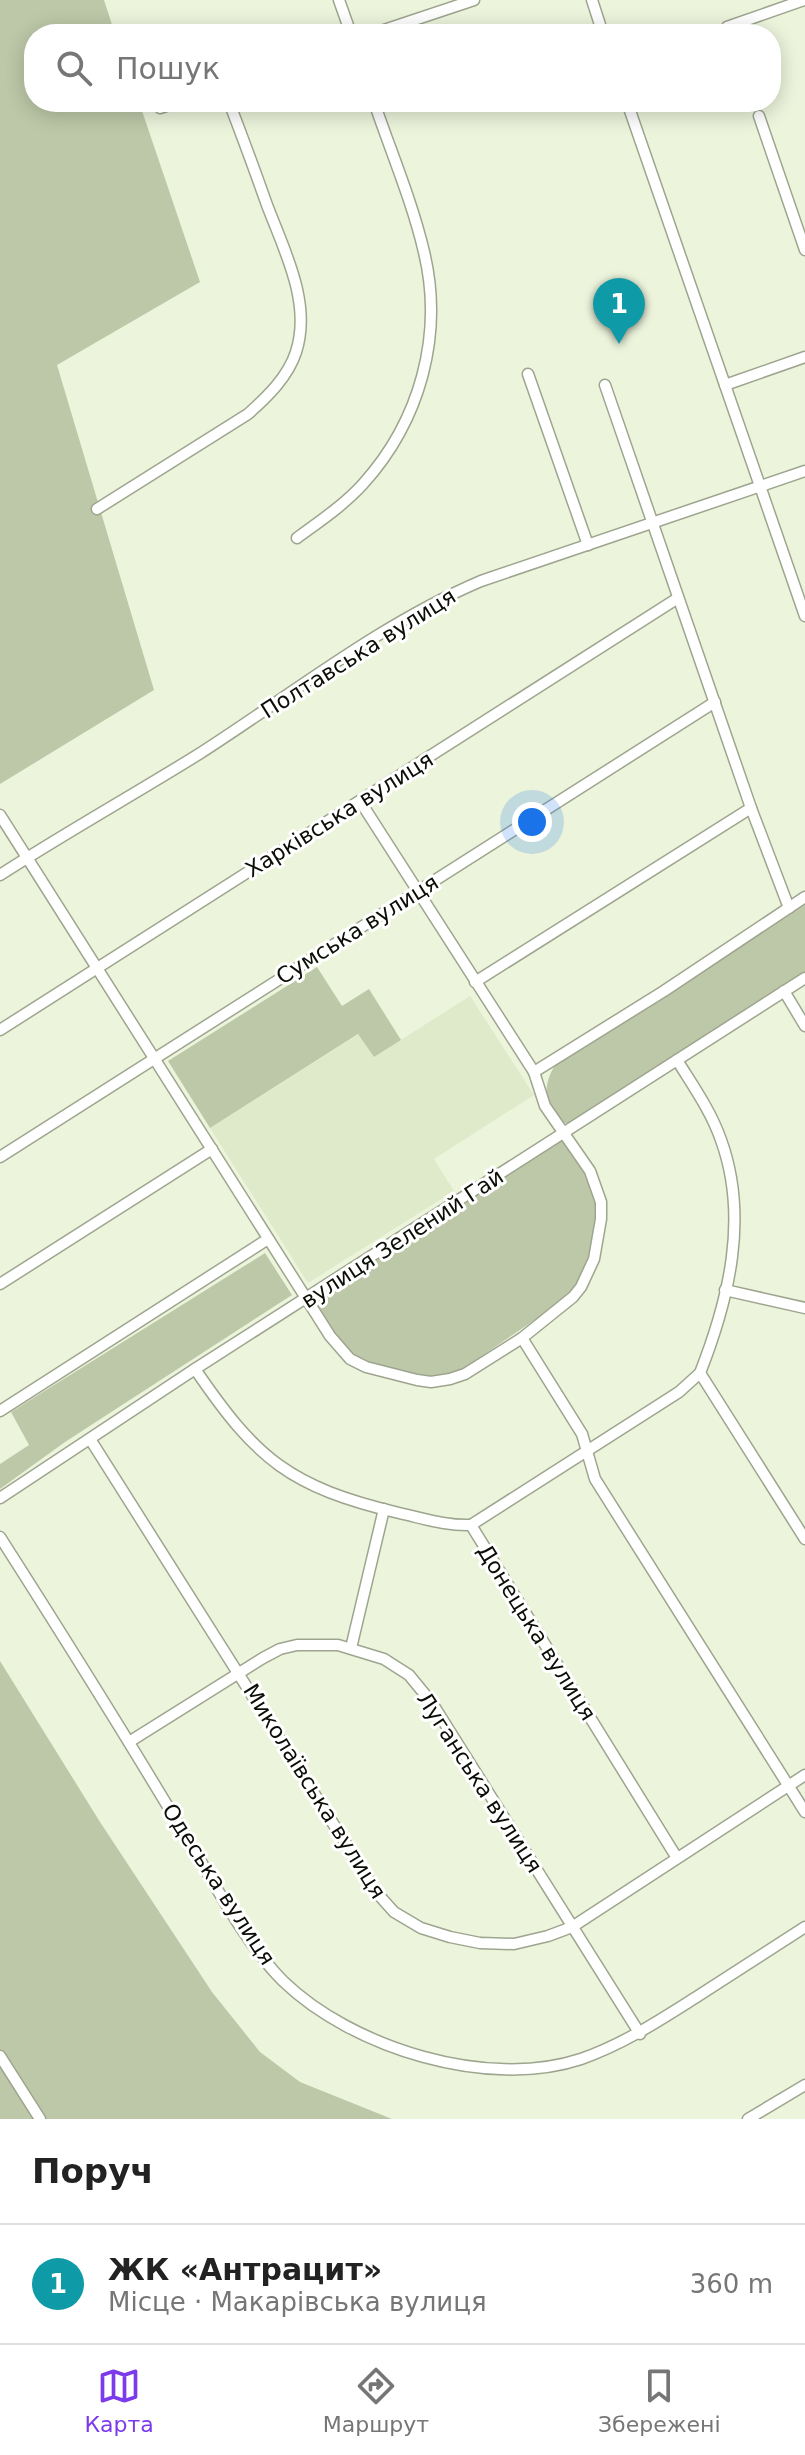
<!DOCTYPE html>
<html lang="uk">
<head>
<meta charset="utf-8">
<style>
  :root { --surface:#fff; --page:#f2f2f2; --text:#222; --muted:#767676; --line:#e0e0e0; --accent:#7c3aed }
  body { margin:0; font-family:"DejaVu Sans",sans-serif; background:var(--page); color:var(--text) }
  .you { position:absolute; left:532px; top:822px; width:28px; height:28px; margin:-20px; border:6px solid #fff; border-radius:50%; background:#1a73e8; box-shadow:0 0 0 12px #1a73e833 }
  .badge { display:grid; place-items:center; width:52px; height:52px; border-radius:50%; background:var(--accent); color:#fff; font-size:26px; font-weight:700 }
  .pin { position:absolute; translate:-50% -66px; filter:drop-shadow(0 2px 4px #0008) }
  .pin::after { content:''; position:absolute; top:42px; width:28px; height:24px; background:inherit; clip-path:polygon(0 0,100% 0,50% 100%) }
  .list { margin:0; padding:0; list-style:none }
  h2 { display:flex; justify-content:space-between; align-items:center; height:104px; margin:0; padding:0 32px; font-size:34px }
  h2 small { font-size:26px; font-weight:400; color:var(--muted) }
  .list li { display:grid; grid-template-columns:52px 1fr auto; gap:24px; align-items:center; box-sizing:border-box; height:120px; padding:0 32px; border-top:2px solid var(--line) }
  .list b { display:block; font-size:30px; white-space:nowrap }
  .list p { margin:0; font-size:26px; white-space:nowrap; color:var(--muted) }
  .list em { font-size:26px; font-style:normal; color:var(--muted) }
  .icon { flex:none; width:44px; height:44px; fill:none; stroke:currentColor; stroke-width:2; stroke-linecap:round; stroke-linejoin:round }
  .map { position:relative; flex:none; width:805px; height:2119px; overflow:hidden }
  .search { position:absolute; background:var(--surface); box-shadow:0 4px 20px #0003; left:24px; right:24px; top:24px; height:88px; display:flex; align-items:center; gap:20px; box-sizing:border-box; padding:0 28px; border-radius:32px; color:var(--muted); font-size:30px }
  .sheet { height:224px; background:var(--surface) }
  nav { display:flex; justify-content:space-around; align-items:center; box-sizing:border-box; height:112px; border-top:2px solid var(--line); background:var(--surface); font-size:22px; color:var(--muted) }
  nav a { display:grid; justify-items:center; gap:4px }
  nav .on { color:var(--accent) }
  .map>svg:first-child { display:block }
  .built { fill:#dfeaca }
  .green { fill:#bdc8a8 }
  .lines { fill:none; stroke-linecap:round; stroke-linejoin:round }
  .minor-casing { stroke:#9ea58f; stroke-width:13 }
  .minor { stroke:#fff; stroke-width:10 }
  .labels { text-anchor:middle; stroke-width:6; stroke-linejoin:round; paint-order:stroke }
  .street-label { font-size:22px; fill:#0b0e06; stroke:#fff }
</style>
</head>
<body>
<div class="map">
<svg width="805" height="2119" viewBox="0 0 805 2119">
  <rect width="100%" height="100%" fill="#ecf4dc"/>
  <polygon class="built" points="470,996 534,1095 434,1159 454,1191 308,1283 210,1128 359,1034 374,1057"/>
  <g class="green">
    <polygon points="0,0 104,0 115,34 34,34 34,102 139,102 200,282 57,365 154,690 0,784"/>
    <path d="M805,903V973L569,1123H563C547,1101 540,1091 555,1065Z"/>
    <polygon points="317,967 342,1006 369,989 401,1040 374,1057 358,1034 210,1128 168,1061"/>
    <path d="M566,1133C574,1145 584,1157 589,1170C604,1203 591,1268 570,1296L464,1368L447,1375L424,1377L366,1362L347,1351L306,1300Z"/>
    <polygon points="265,1253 292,1295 65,1442 0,1489 0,1464 29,1445 11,1412"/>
    <polygon points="0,1661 100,1822 212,1992 260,2052 300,2082 392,2119 0,2119"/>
  </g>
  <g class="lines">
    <defs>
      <g id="minor">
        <polyline points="339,0 351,34"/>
        <polyline points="592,0 603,34"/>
        <polyline points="727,27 804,0"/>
        <polyline points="372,34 474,0"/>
        <polyline points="709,34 712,33"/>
        <polyline points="627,102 805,616"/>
        <polyline points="160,108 178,102"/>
        <polyline points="759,116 805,250"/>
        <polyline points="528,374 588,545"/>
        <polyline points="605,385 751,808 789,908"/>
        <polyline points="725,385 805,357"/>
        <path d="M97,509L248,414C267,397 288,377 296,352C312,303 284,250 267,205C255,171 242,136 229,102"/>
        <path d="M297,538C320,521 344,505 363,484C420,421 444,335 424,252C412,201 391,152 374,102"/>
        <polyline points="0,815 330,1336 350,1359 366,1367 417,1380 431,1382 450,1379 465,1374 522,1338 573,1297 581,1287 594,1259 601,1219 601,1202 590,1171 545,1106 534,1072 360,801"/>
        <path d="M0,875C65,833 133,795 199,754C291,695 380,624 481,581L805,471"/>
        <polyline points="475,982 751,808"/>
        <polyline points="784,991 805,1026"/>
        <polyline points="0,1030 678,598"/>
        <path d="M677,1060C693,1086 711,1111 721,1140C749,1217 729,1299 700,1373L805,1539"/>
        <polyline points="534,1072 664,991 805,897"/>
        <polyline points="0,1157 715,702"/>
        <polyline points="0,1284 212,1149"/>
        <polyline points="725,1290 805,1308"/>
        <polyline points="522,1338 582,1434 595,1479 805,1812"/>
        <path d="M195,1369C257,1460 290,1487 399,1513C422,1518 446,1526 471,1525L677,1858"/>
        <polyline points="0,1411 268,1239"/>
        <polyline points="90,1439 377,1893 394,1912 421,1928 450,1937 480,1943 514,1944 548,1936 572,1927 805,1775"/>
        <polyline points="0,1498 195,1369 805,978"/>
        <polyline points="471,1525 679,1392 700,1373"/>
        <path d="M0,1537C60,1631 119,1725 176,1820C209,1872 240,1938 283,1981C352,2048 488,2090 581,2059C624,2044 660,2020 698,1996C734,1973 769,1950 805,1927"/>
        <polyline points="351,1648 384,1509"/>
        <polyline points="129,1742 263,1658 280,1649 297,1645 338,1645 384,1659 409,1675 432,1703 640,2034"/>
        <polyline points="0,2056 40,2119"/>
        <polyline points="748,2119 805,2085"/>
      </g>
    </defs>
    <use href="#minor" class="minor-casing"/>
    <use href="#minor" class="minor"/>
  </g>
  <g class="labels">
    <g class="street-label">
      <text transform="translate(358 653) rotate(-32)" y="8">Полтавська вулиця</text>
      <text transform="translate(339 814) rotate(-32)" y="8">Харківська вулиця</text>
      <text transform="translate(357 929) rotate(-32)" y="8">Сумська вулиця</text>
      <text transform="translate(402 1238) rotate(-33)" y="8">вулиця Зелений Гай</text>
      <text transform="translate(537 1632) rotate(58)" y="8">Донецька вулиця</text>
      <text transform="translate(480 1782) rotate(57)" y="8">Луганська вулиця</text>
      <text transform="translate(315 1791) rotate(58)" y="8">Миколаївська вулиця</text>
      <text transform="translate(219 1884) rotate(57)" y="8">Одеська вулиця</text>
    </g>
  </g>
</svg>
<div class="you"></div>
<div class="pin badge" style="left:619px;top:344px;background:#0f9aa8">1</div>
<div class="search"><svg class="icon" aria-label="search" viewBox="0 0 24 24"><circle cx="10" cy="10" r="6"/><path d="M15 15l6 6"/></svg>Пошук</div>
</div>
<section class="sheet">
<h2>Поруч<small></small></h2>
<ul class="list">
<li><span class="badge" style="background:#0f9aa8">1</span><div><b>ЖК «Антрацит»</b><p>Місце · Макарівська вулиця</p></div><em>360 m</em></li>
</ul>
</section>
<nav>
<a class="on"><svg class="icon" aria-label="map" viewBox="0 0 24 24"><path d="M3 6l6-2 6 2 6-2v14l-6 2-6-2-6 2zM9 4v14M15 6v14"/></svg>Карта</a>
<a><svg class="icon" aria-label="directions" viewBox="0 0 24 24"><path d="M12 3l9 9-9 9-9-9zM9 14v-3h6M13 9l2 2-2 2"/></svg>Маршрут</a>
<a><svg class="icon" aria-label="saved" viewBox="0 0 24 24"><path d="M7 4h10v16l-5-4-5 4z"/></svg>Збережені</a>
</nav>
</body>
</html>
